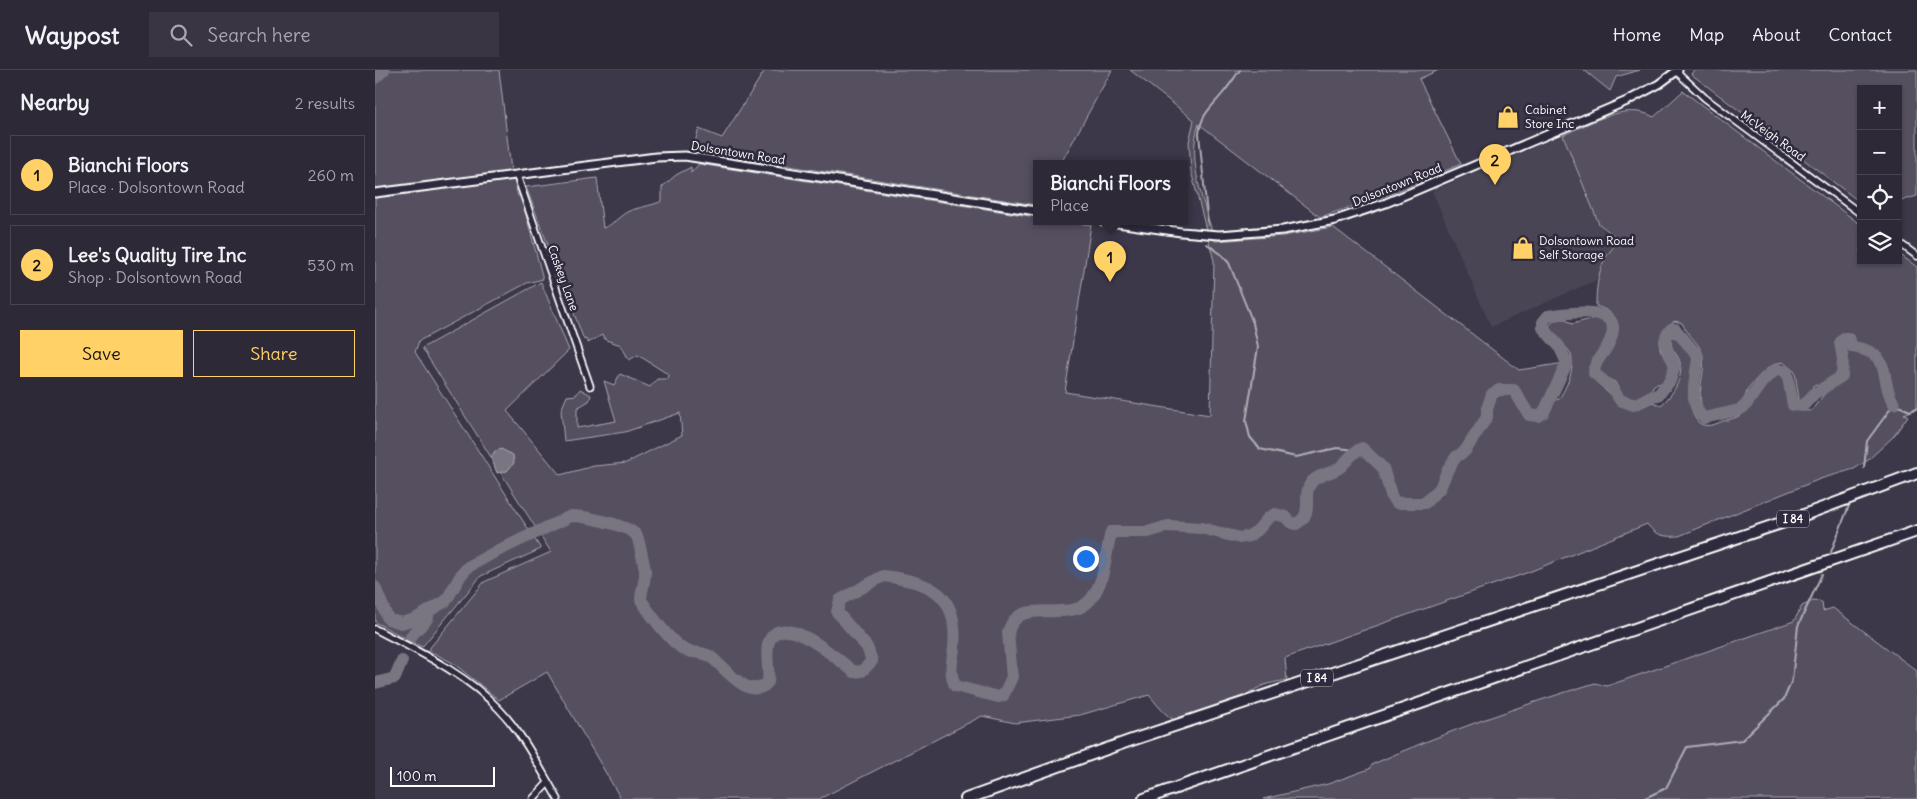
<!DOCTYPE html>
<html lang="en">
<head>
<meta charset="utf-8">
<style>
  :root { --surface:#2d2937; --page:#393542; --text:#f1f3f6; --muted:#a7a6ad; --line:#484552; --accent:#ffd166 }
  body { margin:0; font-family:Delius,sans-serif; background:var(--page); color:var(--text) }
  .controls { position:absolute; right:15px; top:15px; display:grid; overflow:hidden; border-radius:0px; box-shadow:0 1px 4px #0004 }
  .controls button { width:45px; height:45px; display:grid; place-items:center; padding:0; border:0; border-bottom:1px solid var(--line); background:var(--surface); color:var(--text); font:25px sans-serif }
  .scale { position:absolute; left:15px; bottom:12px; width:105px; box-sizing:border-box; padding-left:5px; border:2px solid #fff; border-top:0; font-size:14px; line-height:18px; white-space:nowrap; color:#fff; -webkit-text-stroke:4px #2f2a3d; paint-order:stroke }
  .you { position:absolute; left:710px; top:488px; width:18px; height:18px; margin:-12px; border:4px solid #fff; border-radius:50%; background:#1a73e8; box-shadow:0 0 0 8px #1a73e833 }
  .badge { display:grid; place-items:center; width:32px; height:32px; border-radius:50%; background:var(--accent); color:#111; font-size:16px; font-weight:700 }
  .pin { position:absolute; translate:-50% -41px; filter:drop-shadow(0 1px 2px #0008) }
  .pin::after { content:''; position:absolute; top:26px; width:18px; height:15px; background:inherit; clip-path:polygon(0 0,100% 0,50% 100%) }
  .popup { position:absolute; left:658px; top:90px; width:155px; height:65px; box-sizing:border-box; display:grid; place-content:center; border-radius:0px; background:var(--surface); filter:drop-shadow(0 1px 4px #0005); font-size:16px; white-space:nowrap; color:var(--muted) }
  .popup b { font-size:19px; color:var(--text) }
  .popup::after { content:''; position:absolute; left:50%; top:100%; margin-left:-10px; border:10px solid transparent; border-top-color:var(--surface) }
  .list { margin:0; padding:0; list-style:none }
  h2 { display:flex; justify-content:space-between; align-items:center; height:65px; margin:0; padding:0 20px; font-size:21px }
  h2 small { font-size:16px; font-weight:400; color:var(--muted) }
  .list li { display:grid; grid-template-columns:32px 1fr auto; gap:15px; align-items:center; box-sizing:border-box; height:80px; margin:0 10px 10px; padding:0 10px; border:1px solid var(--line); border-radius:0px }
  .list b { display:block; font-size:19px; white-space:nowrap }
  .list p { margin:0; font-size:16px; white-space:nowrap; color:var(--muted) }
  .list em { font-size:16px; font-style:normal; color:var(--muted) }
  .actions { display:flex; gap:10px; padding:15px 20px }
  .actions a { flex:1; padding:11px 0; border:1px solid var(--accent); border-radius:0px; text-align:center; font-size:18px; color:var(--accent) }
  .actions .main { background:var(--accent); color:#111 }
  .icon { flex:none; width:28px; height:28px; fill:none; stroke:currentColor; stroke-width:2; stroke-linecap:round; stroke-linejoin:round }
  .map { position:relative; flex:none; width:1542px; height:729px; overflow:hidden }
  header { display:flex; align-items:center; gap:30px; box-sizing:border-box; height:70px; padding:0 25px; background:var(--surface); border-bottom:1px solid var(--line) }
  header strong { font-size:24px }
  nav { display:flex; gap:28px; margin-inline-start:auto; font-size:18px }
  .search { width:350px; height:45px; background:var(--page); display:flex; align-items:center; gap:12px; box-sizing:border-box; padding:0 18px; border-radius:0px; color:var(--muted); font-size:19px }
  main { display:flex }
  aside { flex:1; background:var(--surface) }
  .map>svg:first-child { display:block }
  .built { fill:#494455 }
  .green { fill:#555060; stroke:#aaa8b0 }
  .water { fill:#797682; stroke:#afadb4 }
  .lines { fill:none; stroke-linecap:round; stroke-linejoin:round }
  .stream { stroke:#afadb4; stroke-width:2 }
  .river { stroke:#797682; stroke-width:12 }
  .minor-casing { stroke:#fff; stroke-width:9 }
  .tertiary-casing { stroke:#fff; stroke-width:11 }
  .motorway-casing { stroke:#fff; stroke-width:14 }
  .minor { stroke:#2f2a3d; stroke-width:5.5 }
  .tertiary { stroke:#2f2a3d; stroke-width:7 }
  .motorway { stroke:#2f2a3d; stroke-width:10 }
  .labels { text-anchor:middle; stroke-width:5; stroke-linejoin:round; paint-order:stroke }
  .shield { fill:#2f2a3d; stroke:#c1bfc5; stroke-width:1 }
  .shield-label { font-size:11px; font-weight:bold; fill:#fff }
  .poi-label { font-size:12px; fill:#fff; stroke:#2f2a3d; text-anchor:start }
  .street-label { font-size:12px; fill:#fff; stroke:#2f2a3d }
</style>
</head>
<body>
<header>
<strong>Waypost</strong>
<div class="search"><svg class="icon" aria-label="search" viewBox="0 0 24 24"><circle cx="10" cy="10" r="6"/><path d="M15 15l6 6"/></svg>Search here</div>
<nav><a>Home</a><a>Map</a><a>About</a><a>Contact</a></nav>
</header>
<main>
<aside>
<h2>Nearby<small>2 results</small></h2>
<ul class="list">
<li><span class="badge">1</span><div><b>Bianchi Floors</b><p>Place · Dolsontown Road</p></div><em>260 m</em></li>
<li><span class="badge">2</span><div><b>Lee's Quality Tire Inc</b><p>Shop · Dolsontown Road</p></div><em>530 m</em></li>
</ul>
<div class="actions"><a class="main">Save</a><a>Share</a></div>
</aside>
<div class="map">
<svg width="1542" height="729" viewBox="0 0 1542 729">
  <rect width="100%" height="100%" fill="#3c3749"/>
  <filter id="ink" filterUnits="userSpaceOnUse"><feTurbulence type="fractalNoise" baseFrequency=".02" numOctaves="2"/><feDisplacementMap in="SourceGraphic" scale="10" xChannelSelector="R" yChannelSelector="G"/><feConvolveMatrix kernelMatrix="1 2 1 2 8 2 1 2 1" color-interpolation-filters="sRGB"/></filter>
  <g filter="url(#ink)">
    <polygon class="built" points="1188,65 1224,154 1253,196 1116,257 1057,121"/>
    <g class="green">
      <polygon points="0,0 124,0 136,100 143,126 146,126 168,209 152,213 44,271 40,282 166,479 106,506 47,577 0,552"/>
      <polygon points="390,0 737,0 686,93 661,93 661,135 351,86 319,75 324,59 347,68"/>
      <path d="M755,0H1064L1044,9L1086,94L1016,124L945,147L824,54C811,90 830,136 840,171L908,166L958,157L1144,300L1190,293L1175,323L1183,330C1191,319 1203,294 1194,281C1187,272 1177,266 1174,256L1179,250L1190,249L1197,254L1224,247C1248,260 1222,281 1214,297C1216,309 1221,311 1229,319C1246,336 1254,346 1277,332L1286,335C1297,326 1309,308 1305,292C1302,281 1295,282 1296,267H1299L1319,286C1318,303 1304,369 1343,353C1352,349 1364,349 1371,341C1374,337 1376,332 1379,328C1386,318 1397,308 1407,302C1423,318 1394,340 1436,341L1451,322L1440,314L1428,331L1424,330L1420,302L1408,292C1394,293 1383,307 1374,318C1370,323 1370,331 1365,335C1356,341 1344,340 1335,345L1330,344C1319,325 1331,306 1328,286C1326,274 1312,265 1307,253L1300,251C1290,255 1281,270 1286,281C1288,286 1293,290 1295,295L1291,312L1279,315L1274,323L1258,332L1249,327L1240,312L1225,305L1224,298C1238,275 1260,248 1221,236C1221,212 1225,185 1246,171L1224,154L1188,65C1215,54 1250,31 1279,47L1308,21L1486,155V191H1523V183L1542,197V339L1529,344L1533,346L1518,367L1492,391L1479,399L1445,409L1304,466C1290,467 1281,466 1272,454L1154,502L910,588L912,610C903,612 891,613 883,618C855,633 826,673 792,645C786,640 780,632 774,625L705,645L640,653L607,646L444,729H246L172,602L124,630L78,593L53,580L109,512L176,482L47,278L166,212L194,280L132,341L185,405L219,396L251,393L307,365L305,343L250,362L189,371L186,340L192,326L201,325L205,319L216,325L214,331L202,338V358L241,351L229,311L239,315L245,304L275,317L282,309H293L294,305L263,285L254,290L246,275L231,270L227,265L213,273L211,269L209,270L151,117L222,108L228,158C238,155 243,147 252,142C259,138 277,136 287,131V117L301,105L316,97V103L324,94L661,147V151H684L716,155L690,322L835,345L839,191L816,101L814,72L819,50Z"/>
      <polygon points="1209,0 1265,0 1241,7 1235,21"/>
      <polygon points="1319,0 1542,0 1542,126 1523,132 1523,19 1486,19 1486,133 1316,4"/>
      <path d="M1438,531L1447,532L1448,541L1458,538L1542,601V729H888L953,714L994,699L998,694C1070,662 1144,636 1220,613L1232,616L1419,551L1427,536Z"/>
    </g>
    <polygon class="water" points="126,379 138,385 139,393 132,401 122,403 116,387 120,381"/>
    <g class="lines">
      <g class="stream">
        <path d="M833,155L824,64C826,44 836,38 848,23C854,16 859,8 865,0"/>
        <polyline points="832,174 846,184 854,193 878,253 883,277 871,351 875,367 885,379 921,387 962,378 982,380"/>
        <polyline points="1489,398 1492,371 1519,334 1535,341 1542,338"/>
        <polyline points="1456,482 1475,433"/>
        <polyline points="1268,729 1291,718 1312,677 1367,670 1409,629 1417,610 1423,556 1447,504"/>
      </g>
      <g class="river">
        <polyline points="0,8 9,0"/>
        <path d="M0,517L13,549L26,553L40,549L71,531L86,505L93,497L120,482L196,446C210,446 254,455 262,466C264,471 269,494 270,500C271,510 266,520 266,530C275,544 296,573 310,580C318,584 328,581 336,587C349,597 375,633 393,612C395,599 389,581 395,569C410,541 466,592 479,602L487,601L497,591L492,577L462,542L465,530L508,506C555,512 584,522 579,578C577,593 574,601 580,616L623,627L628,626L637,607L633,563C643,522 694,557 716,529C731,509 730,486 736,462H773L793,456L826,458L865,468L874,466L883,460L893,448L900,444L911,447L915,452L921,454C939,444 928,430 934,416C939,405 955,404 964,398C972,392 978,381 987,378L1008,398L1017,428L1022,433H1050L1065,418L1073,399L1081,387L1090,381L1112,347V339L1117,324L1124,320H1139L1154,345L1163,346L1169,342L1192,293L1184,276L1168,258V252L1173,246C1196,242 1255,233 1233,275C1228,285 1219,291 1219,303L1237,318L1245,330L1259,335L1276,326L1283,325L1295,311L1300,296C1295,282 1283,273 1296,259H1300L1323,286C1322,305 1311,334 1329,348L1364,340L1370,336L1387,312L1402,299L1412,302L1418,335L1428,336L1439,324L1467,306L1468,289L1465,273L1469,268H1473L1478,277C1520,284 1503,308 1519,334"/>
        <path d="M36,567C40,559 49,555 53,547"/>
        <polyline points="0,613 20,608 27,591"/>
      </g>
      <defs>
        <g id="minor">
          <polyline points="1302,2 1330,28 1486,144"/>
          <polyline points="142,106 215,316"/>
          <polyline points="1523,172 1542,186"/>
          <path d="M0,559C44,582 90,603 124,639C149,665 165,699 183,729"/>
          <polyline points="158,729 173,713"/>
        </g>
        <g id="tertiary">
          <polyline points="0,123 281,87 310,86 661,141"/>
          <polyline points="728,151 806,162 844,165 908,160 960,150 1011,133 1252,31 1284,14 1303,0"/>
        </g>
        <g id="motorway">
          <polyline points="591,729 754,671 1418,449 1542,403"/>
          <polyline points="769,729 1542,461"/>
        </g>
      </defs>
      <use href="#minor" class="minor-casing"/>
      <use href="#tertiary" class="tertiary-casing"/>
      <use href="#motorway" class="motorway-casing"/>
      <use href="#minor" class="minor"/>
      <use href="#tertiary" class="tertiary"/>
      <use href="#motorway" class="motorway"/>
    </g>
  </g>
  <defs>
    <symbol id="shop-bare" viewBox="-9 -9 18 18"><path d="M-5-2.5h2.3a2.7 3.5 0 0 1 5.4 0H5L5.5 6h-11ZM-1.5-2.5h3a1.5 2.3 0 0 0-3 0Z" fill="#ffd166" stroke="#2f2a3d" stroke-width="2.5" paint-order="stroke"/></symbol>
  </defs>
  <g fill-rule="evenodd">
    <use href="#shop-bare" x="1117" y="31" width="32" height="32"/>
    <use href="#shop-bare" x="1132" y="162" width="32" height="32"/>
  </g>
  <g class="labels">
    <g class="shield">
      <rect x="1402" y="440.5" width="32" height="17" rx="4"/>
      <rect x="926" y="599.5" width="32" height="17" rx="4"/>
    </g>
    <g class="shield-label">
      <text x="1418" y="453">I 84</text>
      <text x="942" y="612">I 84</text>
    </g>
    <g class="poi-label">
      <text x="1150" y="44">Cabinet<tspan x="1150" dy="14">Store Inc</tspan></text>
      <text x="1164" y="175">Dolsontown Road<tspan x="1164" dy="14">Self Storage</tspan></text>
    </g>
    <g class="street-label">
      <text transform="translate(1398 66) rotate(36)" y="4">McVeigh Road</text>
      <text transform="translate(363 83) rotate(9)" y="4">Dolsontown Road</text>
      <text transform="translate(1022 115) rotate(-22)" y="4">Dolsontown Road</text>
      <text transform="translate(188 208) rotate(70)" y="4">Caskey Lane</text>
    </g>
  </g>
</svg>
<div class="controls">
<button>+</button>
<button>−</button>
<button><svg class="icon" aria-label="locate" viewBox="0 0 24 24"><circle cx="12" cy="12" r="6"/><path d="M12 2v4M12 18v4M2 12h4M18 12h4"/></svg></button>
<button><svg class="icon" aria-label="layers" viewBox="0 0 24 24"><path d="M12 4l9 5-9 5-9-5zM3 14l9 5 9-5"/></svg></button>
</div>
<div class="scale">100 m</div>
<div class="you"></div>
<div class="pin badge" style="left:735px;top:212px">1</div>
<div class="popup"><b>Bianchi Floors</b>Place</div>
<div class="pin badge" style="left:1120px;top:115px">2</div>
</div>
</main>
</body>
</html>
